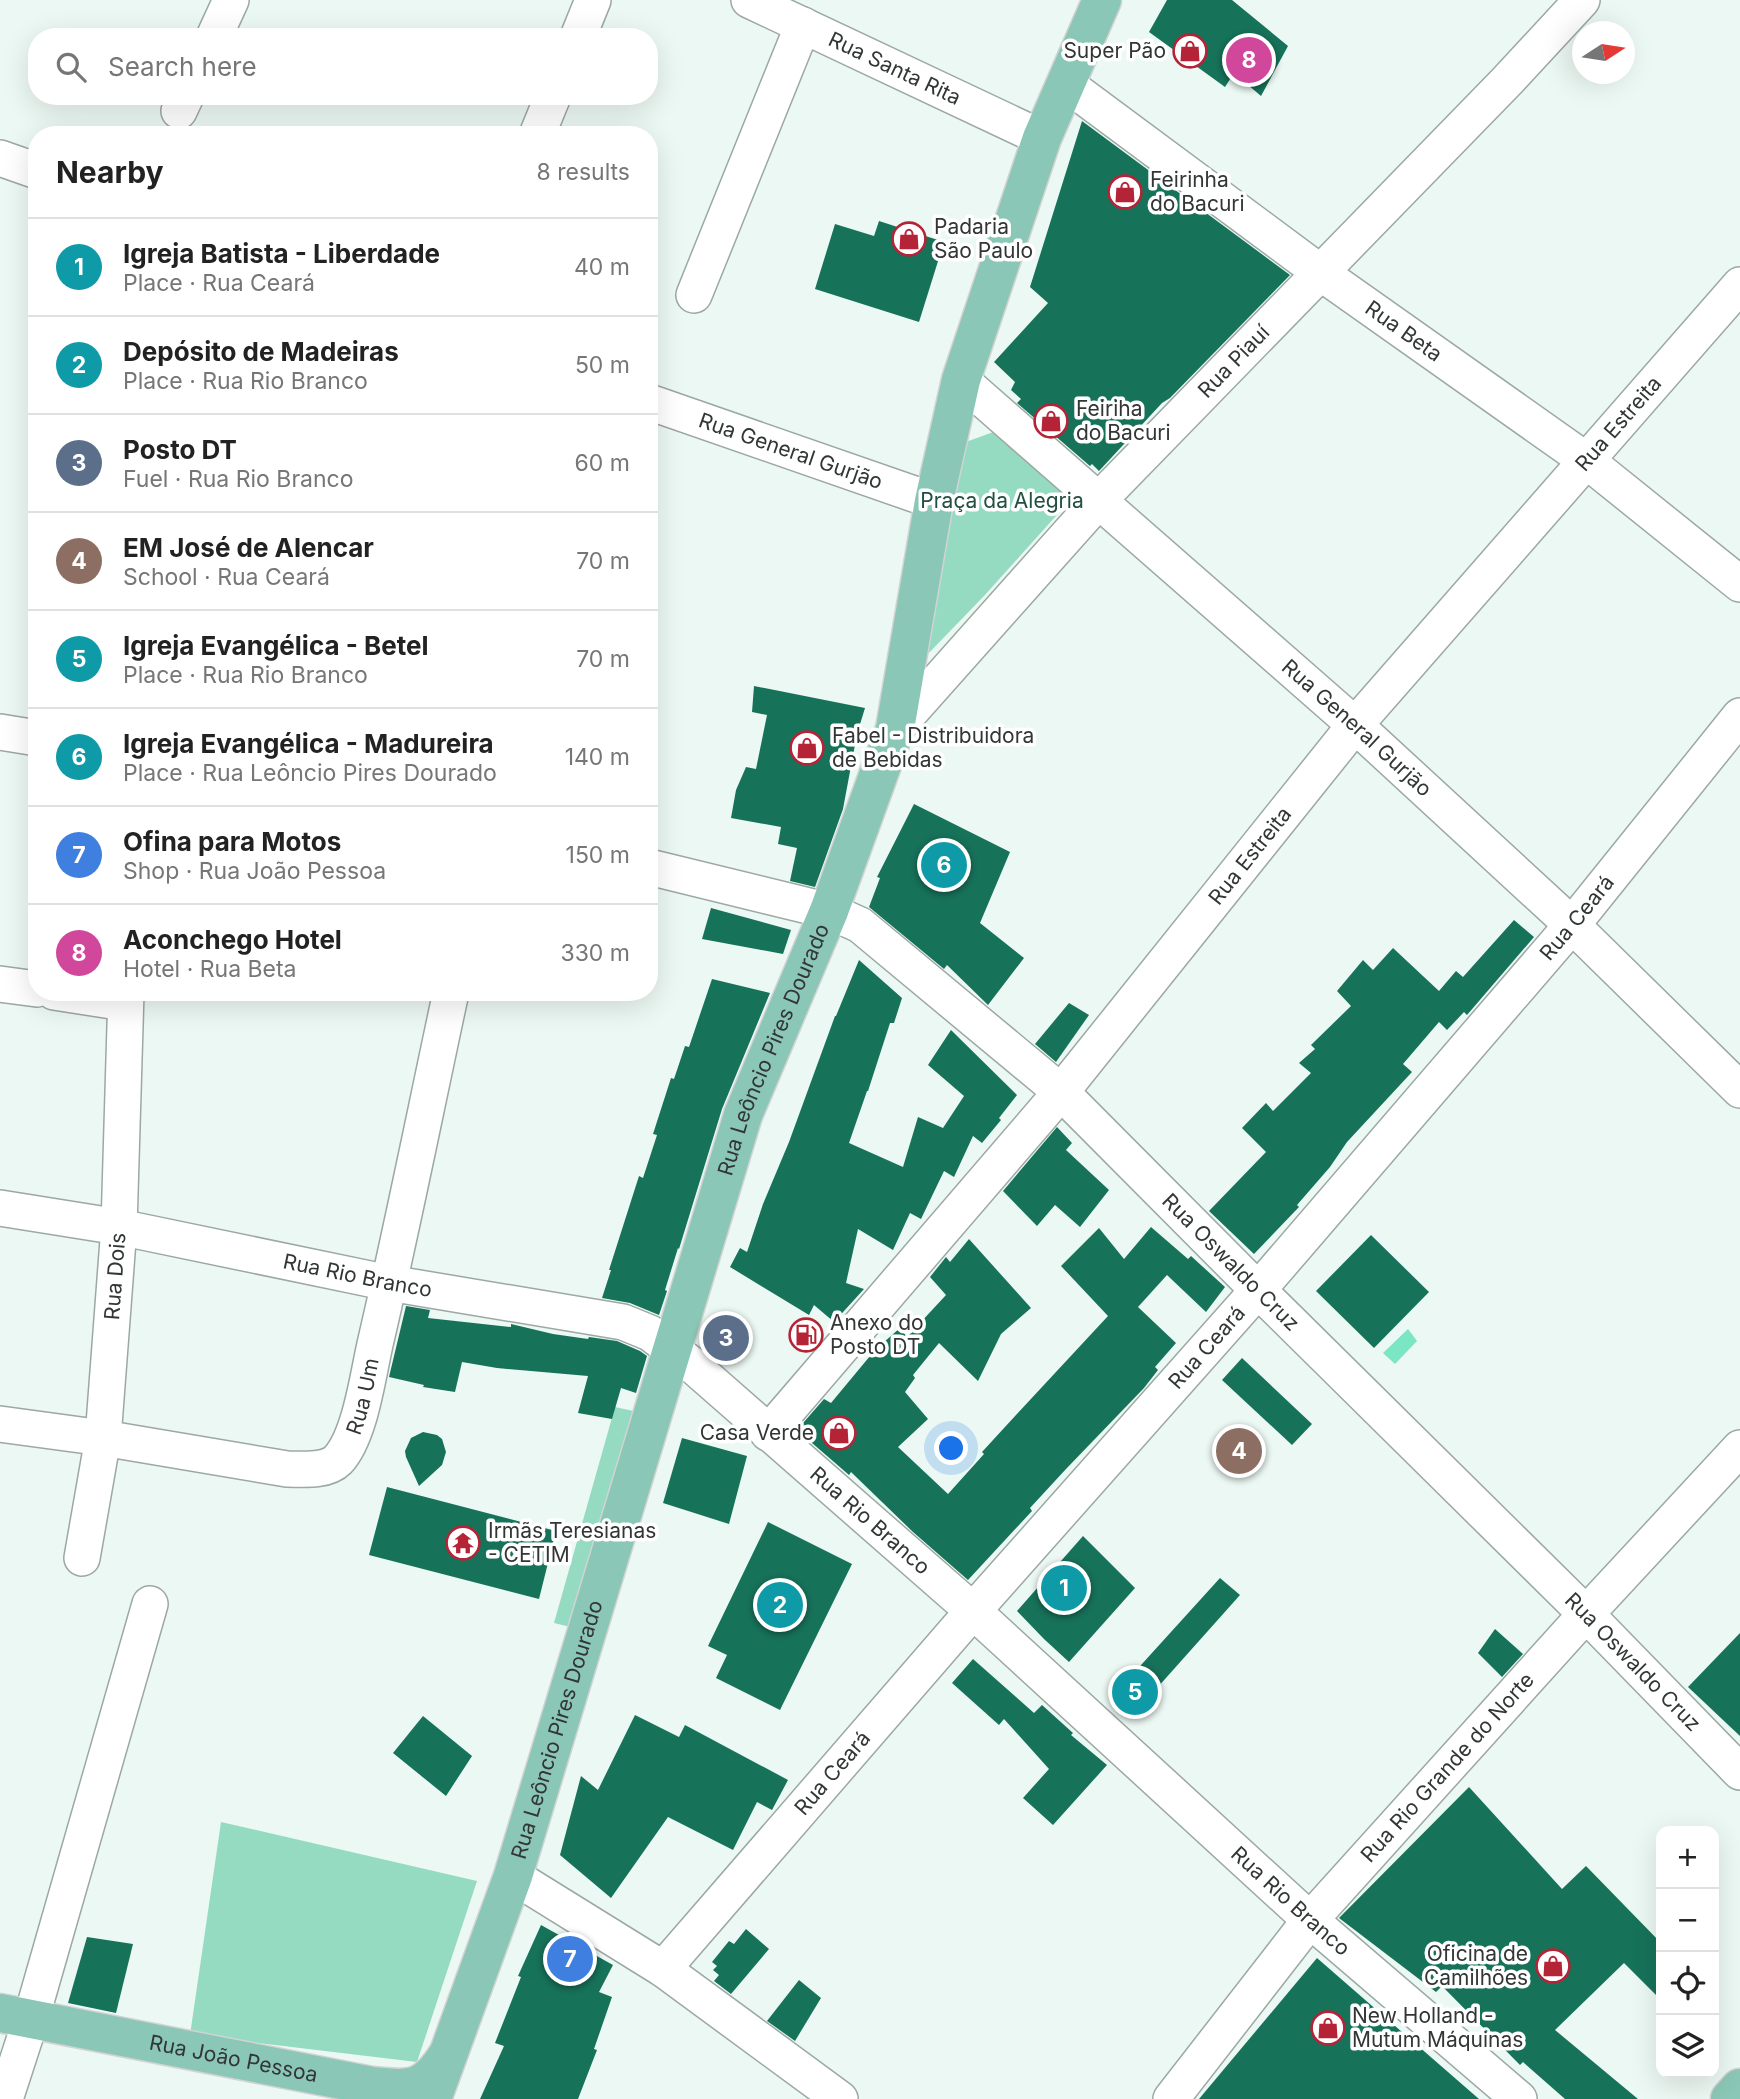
<!DOCTYPE html>
<html lang="en">
<head>
<meta charset="utf-8">
<style>
  :root { --surface:#fff; --page:#f6f6f6; --text:#222; --muted:#767676; --line:#e0e0e0; --accent:#b52336 }
  body { margin:0; font-family:Inter,sans-serif; background:var(--page); color:var(--text) }
  .controls { position:absolute; right:21px; bottom:21px; display:grid; overflow:hidden; border-radius:14px; box-shadow:0 7px 28px #0002 }
  .controls button { width:63px; height:63px; display:grid; place-items:center; padding:0; border:0; border-bottom:2px solid var(--line); background:var(--surface); color:var(--text); font:35px sans-serif }
  .compass { position:absolute; left:1572px; top:21px; width:63px; height:63px; border-radius:50%; background:var(--surface); box-shadow:0 7px 28px #0002; rotate:78deg }
  .you { position:absolute; left:952px; top:1449px; width:24px; height:24px; margin:-18px; border:5px solid #fff; border-radius:50%; background:#1a73e8; box-shadow:0 0 0 10px #1a73e833 }
  .badge { display:grid; place-items:center; width:46px; height:46px; border-radius:50%; background:var(--accent); color:#fff; font-size:23px; font-weight:700 }
  .pin { position:absolute; translate:-50% -50%; border:4px solid #fff; box-shadow:0 2px 7px #0006 }
  .list { margin:0; padding:0; list-style:none }
  h2 { display:flex; justify-content:space-between; align-items:center; height:91px; margin:0; padding:0 28px; font-size:30px }
  h2 small { font-size:23px; font-weight:400; color:var(--muted) }
  .list li { display:grid; grid-template-columns:46px 1fr auto; gap:21px; align-items:center; box-sizing:border-box; height:98px; padding:0 28px; border-top:2px solid var(--line) }
  .list b { display:block; font-size:26px; white-space:nowrap }
  .list p { margin:0; font-size:23px; white-space:nowrap; color:var(--muted) }
  .list em { font-size:23px; font-style:normal; color:var(--muted) }
  .icon { flex:none; width:38px; height:38px; fill:none; stroke:currentColor; stroke-width:2; stroke-linecap:round; stroke-linejoin:round }
  .map { position:relative; flex:none; width:1740px; height:2099px; overflow:hidden }
  .search { position:absolute; background:var(--surface); box-shadow:0 7px 28px #0002; left:28px; top:28px; width:630px; height:77px; display:flex; align-items:center; gap:18px; box-sizing:border-box; padding:0 24px; border-radius:28px; color:var(--muted); font-size:26px }
  .panel { position:absolute; background:var(--surface); box-shadow:0 7px 28px #0002; left:28px; top:126px; width:630px; height:875px; border-radius:28px }
  .map>svg:first-child { display:block }
  .green { fill:#94dbc2 }
  .water { fill:#7ae6c3 }
  .building { fill:#17725a }
  .lines { fill:none; stroke-linecap:round; stroke-linejoin:round }
  .minor-casing { stroke:#9ca8a3; stroke-width:38 }
  .major-casing { stroke:#d2d3d3; stroke-width:41 }
  .minor { stroke:#fff; stroke-width:35 }
  .major { stroke:#8bc7b6; stroke-width:38 }
  .labels { text-anchor:middle; stroke-width:7; stroke-linejoin:round; paint-order:stroke }
  .poi-label { font-size:21px; fill:#323635; stroke:#fff; text-anchor:start }
  .street-label { font-size:21px; fill:#323635; stroke:#fff }
  .park-label { font-size:21px; fill:#214f41; stroke:#fff }
</style>
</head>
<body>
<div class="map">
<svg width="1740" height="2099" viewBox="0 0 1740 2099">
  <rect width="100%" height="100%" fill="#ecf8f3"/>
  <g class="green">
    <polygon points="999,430 1073,497 984,596 922,660 963,443"/>
    <polygon points="615,1407 647,1414 583,1630 554,1623"/>
    <polygon points="221,1822 477,1881 417,2062 190,2035"/>
  </g>
  <polygon class="water" points="1408,1329 1417,1341 1395,1364 1383,1353"/>
  <g class="building">
    <polygon points="1167,0 1232,0 1288,46 1261,96 1234,73 1225,87 1149,32"/>
    <polygon points="1082,121 1290,275 1170,398 1162,403 1099,471 1092,464 1090,466 1017,403 1021,399 1011,390 1015,382 994,362 1048,303 1030,287"/>
    <polygon points="879,221 944,242 919,322 815,289 835,224 874,236"/>
    <polygon points="754,686 865,708 857,734 843,809 815,887 790,881 797,848 778,844 781,827 731,818 736,790 746,767 756,769 767,715 752,712"/>
    <polygon points="914,804 1010,852 980,923 1024,958 988,1005 947,965 944,969 869,907 880,878 877,877"/>
    <polygon points="711,908 791,930 783,954 702,939"/>
    <polygon points="1514,920 1534,937 1467,1015 1464,1012 1447,1030 1439,1022 1403,1064 1412,1072 1347,1142 1330,1167 1297,1205 1299,1207 1254,1254 1209,1211 1266,1152 1242,1128 1266,1103 1273,1111 1311,1073 1299,1063 1315,1049 1311,1045 1351,1006 1337,991 1363,960 1373,970 1393,948 1439,991 1456,971 1463,977"/>
    <polygon points="859,960 902,998 894,1023 890,1023 868,1091 867,1091 849,1143 903,1167 918,1117 943,1128 964,1096 928,1065 951,1030 1017,1095 999,1118 1001,1120 982,1143 973,1136 954,1177 944,1171 921,1219 910,1213 893,1250 858,1229 846,1283 864,1289 834,1322 814,1305 809,1315 730,1267 740,1248 747,1252 763,1204 789,1142 835,1016 836,1016"/>
    <polygon points="712,979 770,993 722,1109 679,1249 678,1248 665,1290 667,1291 659,1315 630,1303 602,1298 611,1270 609,1270 639,1176 643,1178 657,1135 653,1134 671,1078 674,1079 685,1046 689,1047"/>
    <polygon points="1069,1003 1089,1015 1056,1062 1035,1044"/>
    <polygon points="1057,1127 1072,1143 1066,1150 1109,1190 1080,1227 1055,1205 1037,1226 1003,1191"/>
    <polygon points="1151,1227 1188,1259 1191,1256 1225,1287 1206,1312 1167,1275 1138,1307 1176,1343 1155,1367 1158,1370 1144,1388 1066,1469 1030,1508 1032,1511 968,1580 913,1532 851,1472 849,1475 797,1430 824,1399 831,1403 875,1350 900,1328 907,1337 946,1295 930,1277 946,1257 950,1262 969,1239 1031,1308 1001,1334 978,1381 939,1343 913,1375 915,1378 905,1392 928,1419 898,1447 948,1494 984,1454 982,1452 1016,1415 1108,1316 1061,1266 1099,1228 1124,1259"/>
    <polygon points="1371,1235 1429,1292 1374,1348 1316,1291"/>
    <polygon points="406,1306 430,1310 428,1318 511,1327 511,1324 553,1334 588,1339 589,1337 617,1341 640,1351 647,1356 636,1393 621,1388 612,1419 578,1413 588,1376 497,1368 462,1362 455,1392 423,1387 424,1385 389,1377"/>
    <polygon points="1242,1358 1312,1424 1292,1445 1222,1380"/>
    <polygon points="423,1432 437,1435 442,1439 446,1452 442,1465 419,1486 406,1457 405,1451 411,1438"/>
    <polygon points="682,1438 747,1456 729,1524 663,1503"/>
    <polygon points="387,1487 556,1531 539,1599 369,1555"/>
    <polygon points="768,1522 852,1564 780,1710 716,1678 727,1655 708,1646"/>
    <polygon points="1083,1536 1135,1588 1069,1662 1044,1639 1017,1611"/>
    <polygon points="1220,1578 1240,1595 1132,1716 1112,1697"/>
    <polygon points="1495,1629 1523,1654 1502,1677 1478,1653"/>
    <polygon points="1740,1633 1740,1736 1688,1687"/>
    <polygon points="973,1659 1034,1713 1042,1705 1073,1733 1071,1735 1107,1765 1053,1825 1023,1798 1049,1769 1004,1719 999,1725 952,1683"/>
    <polygon points="635,1715 679,1737 685,1725 788,1780 772,1810 757,1802 733,1850 668,1817 611,1898 560,1855 581,1776 598,1790"/>
    <polygon points="423,1716 472,1756 446,1796 393,1753"/>
    <polygon points="1469,1787 1562,1889 1586,1866 1661,1943 1661,2000 1624,1963 1555,2030 1638,2099 1565,2099 1523,2062 1520,2065 1442,1986 1436,1992 1339,1918"/>
    <polygon points="541,1925 613,1965 599,1992 612,1997 594,2049 597,2050 578,2099 480,2099 504,2046 495,2043 521,1977 518,1976"/>
    <polygon points="746,1929 769,1949 731,1994 714,1981 719,1975 713,1970 717,1966 712,1962 729,1941 734,1944"/>
    <polygon points="87,1937 133,1944 116,2013 68,2003"/>
    <polygon points="1317,1958 1479,2099 1199,2099"/>
    <polygon points="799,1980 821,1998 795,2041 767,2021"/>
  </g>
  <g class="lines">
    <defs>
      <g id="minor">
        <path id="s1" d="M749,0L1042,138"/>
        <polyline points="214,37 231,0"/>
        <polyline points="578,37 593,0"/>
        <path id="s2" d="M1065,83L1321,273L1587,461L1740,584"/>
        <polyline points="179,111 186,96"/>
        <polyline points="537,135 553,96"/>
        <polyline points="0,158 37,171"/>
        <polyline points="694,295 803,25"/>
        <path id="s3" d="M961,380L1355,725L1572,925L1740,1090"/>
        <path id="s4" d="M649,402L934,501"/>
        <path id="s5" d="M895,729L1099,500L1508,80L1582,0"/>
        <polyline points="0,732 37,738"/>
        <path id="s6" d="M649,867L829,911L860,925L1061,1092L1258,1290L1586,1614L1740,1772"/>
        <polyline points="0,984 37,989"/>
        <polyline points="54,992 125,1003"/>
        <path id="s7" d="M0,1208L119,1227L389,1283L623,1322L650,1333L691,1364L973,1611L1310,1920L1519,2099"/>
        <path id="s8" d="M0,1424L103,1438L287,1469C302,1469 326,1472 338,1460C361,1435 368,1373 376,1340C403,1224 426,1108 451,992"/>
        <path id="s9" d="M768,1433L1061,1092L1355,725L1740,285"/>
        <path id="s10" d="M82,1558L103,1438L119,1227L126,992"/>
        <polyline points="513,1876 663,1969 840,2099"/>
        <path id="s11" d="M663,1969L973,1611L1258,1290L1572,925L1740,716"/>
        <polyline points="5,2099 31,2019 150,1604"/>
        <path id="s12" d="M1171,2099L1310,1920L1586,1614L1740,1448"/>
      </g>
      <g id="major">
        <path id="s13" d="M0,2013L372,2086C411,2090 424,2091 447,2056"/>
        <path id="s14" d="M432,2099L513,1876L743,1115L829,911L895,729L934,501L961,380L1042,138L1102,0"/>
        <polyline points="1730,2099 1740,2088"/>
      </g>
    </defs>
    <use href="#minor" class="minor-casing"/>
    <use href="#major" class="major-casing"/>
    <use href="#minor" class="minor"/>
    <use href="#major" class="major"/>
  </g>
  <defs>
    <symbol id="shop-ring" viewBox="-11 -11 22 22"><circle r="9.5" fill="#fff" stroke="#b52336" stroke-width="1.5"/><path d="M-5-2.5h2.3a2.7 3.5 0 0 1 5.4 0H5L5.5 6h-11ZM-1.5-2.5h3a1.5 2.3 0 0 0-3 0Z" fill="#b52336"/></symbol>
    <symbol id="fuel-ring" viewBox="-11 -11 22 22"><circle r="9.5" fill="#fff" stroke="#b52336" stroke-width="1.5"/><path d="M-5.5-6h7V0h2V4h1.3V-2.5L3-4.5l.8-.8L6-3V5H2.5V1h-1V6h-7ZM-4.2-4.7v3.2H.2V-4.7Z" fill="#b52336"/></symbol>
    <symbol id="temple-ring" viewBox="-11 -11 22 22"><circle r="9.5" fill="#fff" stroke="#b52336" stroke-width="1.5"/><path d="M0-6L5-2H3V0L6.5 2.5H4V6H1.5V3h-3V6H-4V2.5H-6.5L-3 0V-2H-5Z" fill="#b52336"/></symbol>
  </defs>
  <g fill-rule="evenodd">
    <use href="#shop-ring" x="1171" y="32" width="38" height="38"/>
    <use href="#shop-ring" x="1106" y="173" width="38" height="38"/>
    <use href="#shop-ring" x="890" y="220" width="38" height="38"/>
    <use href="#shop-ring" x="1032" y="402" width="38" height="38"/>
    <use href="#shop-ring" x="788" y="729" width="38" height="38"/>
    <use href="#fuel-ring" x="787" y="1316" width="38" height="38"/>
    <use href="#shop-ring" x="820" y="1414" width="38" height="38"/>
    <use href="#temple-ring" x="444" y="1524" width="38" height="38"/>
    <use href="#shop-ring" x="1534" y="1947" width="38" height="38"/>
    <use href="#shop-ring" x="1309" y="2009" width="38" height="38"/>
  </g>
  <g class="labels">
    <g class="poi-label">
      <text x="1166" y="58" text-anchor="end">Super Pão</text>
      <text x="1150" y="187">Feirinha<tspan x="1150" dy="24">do Bacuri</tspan></text>
      <text x="934" y="234">Padaria<tspan x="934" dy="24">São Paulo</tspan></text>
      <text x="1076" y="416">Feiriha<tspan x="1076" dy="24">do Bacuri</tspan></text>
      <text x="832" y="743">Fabel - Distribuidora<tspan x="832" dy="24">de Bebidas</tspan></text>
      <text x="830" y="1330">Anexo do<tspan x="830" dy="24">Posto DT</tspan></text>
      <text x="814" y="1440" text-anchor="end">Casa Verde</text>
      <text x="488" y="1538">Irmãs Teresianas<tspan x="488" dy="24">- CETIM</tspan></text>
      <text x="1528" y="1961" text-anchor="end">Oficina de<tspan x="1528" dy="24">Camilhões</tspan></text>
      <text x="1352" y="2023">New Holland -<tspan x="1352" dy="24">Mutum Máquinas</tspan></text>
    </g>
    <g class="street-label">
      <text dy="7" stroke="none"><textPath href="#s1" startOffset="161">Rua Santa Rita</textPath></text>
      <text dy="7" stroke="none"><textPath href="#s2" startOffset="420">Rua Beta</textPath></text>
      <text dy="7" stroke="none"><textPath href="#s5" startOffset="500">Rua Piauí</textPath></text>
      <text dy="7" stroke="none"><textPath href="#s9" startOffset="1320">Rua Estreita</textPath></text>
      <text dy="7" stroke="none"><textPath href="#s4" startOffset="150">Rua General Gurjão</textPath></text>
      <text dy="7" stroke="none"><textPath href="#s3" startOffset="527">Rua General Gurjão</textPath></text>
      <text dy="7" stroke="none"><textPath href="#s9" startOffset="752">Rua Estreita</textPath></text>
      <text dy="7" stroke="none"><textPath href="#s11" startOffset="1393">Rua Ceará</textPath></text>
      <text dy="7" stroke="none"><textPath href="#s14" startOffset="1104">Rua Leôncio Pires Dourado</textPath></text>
      <text dy="7" stroke="none"><textPath href="#s6" startOffset="721">Rua Oswaldo Cruz</textPath></text>
      <text dy="7" stroke="none"><textPath href="#s7" startOffset="364">Rua Rio Branco</textPath></text>
      <text dy="7" stroke="none"><textPath href="#s10" startOffset="284">Rua Dois</textPath></text>
      <text dy="7" stroke="none"><textPath href="#s11" startOffset="826">Rua Ceará</textPath></text>
      <text dy="7" stroke="none"><textPath href="#s8" startOffset="413">Rua Um</textPath></text>
      <text dy="7" stroke="none"><textPath href="#s7" startOffset="952">Rua Rio Branco</textPath></text>
      <text dy="7" stroke="none"><textPath href="#s6" startOffset="1288">Rua Oswaldo Cruz</textPath></text>
      <text dy="7" stroke="none"><textPath href="#s14" startOffset="390">Rua Leôncio Pires Dourado</textPath></text>
      <text dy="7" stroke="none"><textPath href="#s12" startOffset="432">Rua Rio Grande do Norte</textPath></text>
      <text dy="7" stroke="none"><textPath href="#s11" startOffset="259">Rua Ceará</textPath></text>
      <text dy="7" stroke="none"><textPath href="#s7" startOffset="1519">Rua Rio Branco</textPath></text>
      <text dy="7" stroke="none"><textPath href="#s13" startOffset="238">Rua João Pessoa</textPath></text>
    </g>
    <g class="park-label">
      <text x="1002" y="508">Praça da Alegria</text>
    </g>
  </g>
</svg>
<div class="controls">
<button>+</button>
<button>−</button>
<button><svg class="icon" aria-label="locate" viewBox="0 0 24 24"><circle cx="12" cy="12" r="6"/><path d="M12 2v4M12 18v4M2 12h4M18 12h4"/></svg></button>
<button><svg class="icon" aria-label="layers" viewBox="0 0 24 24"><path d="M12 4l9 5-9 5-9-5zM3 14l9 5 9-5"/></svg></button>
</div>
<svg class="compass" viewBox="-18 -18 36 36"><path d="M0-13l5 13h-10z" fill="#e53935"/><path d="M0 13l5-13h-10z" fill="#767676"/></svg>
<div class="you"></div>
<div class="pin badge" style="left:1064px;top:1588px;background:#0f9aa8">1</div>
<div class="pin badge" style="left:780px;top:1605px;background:#0f9aa8">2</div>
<div class="pin badge" style="left:726px;top:1338px;background:#5c6f8a">3</div>
<div class="pin badge" style="left:1239px;top:1451px;background:#8d6e63">4</div>
<div class="pin badge" style="left:1135px;top:1692px;background:#0f9aa8">5</div>
<div class="pin badge" style="left:944px;top:865px;background:#0f9aa8">6</div>
<div class="pin badge" style="left:570px;top:1959px;background:#3f7fe0">7</div>
<div class="pin badge" style="left:1249px;top:60px;background:#d1479c">8</div>
<div class="search"><svg class="icon" aria-label="search" viewBox="0 0 24 24"><circle cx="10" cy="10" r="6"/><path d="M15 15l6 6"/></svg>Search here</div>
<section class="panel">
<h2>Nearby<small>8 results</small></h2>
<ul class="list">
<li><span class="badge" style="background:#0f9aa8">1</span><div><b>Igreja Batista - Liberdade</b><p>Place · Rua Ceará</p></div><em>40 m</em></li>
<li><span class="badge" style="background:#0f9aa8">2</span><div><b>Depósito de Madeiras</b><p>Place · Rua Rio Branco</p></div><em>50 m</em></li>
<li><span class="badge" style="background:#5c6f8a">3</span><div><b>Posto DT</b><p>Fuel · Rua Rio Branco</p></div><em>60 m</em></li>
<li><span class="badge" style="background:#8d6e63">4</span><div><b>EM José de Alencar</b><p>School · Rua Ceará</p></div><em>70 m</em></li>
<li><span class="badge" style="background:#0f9aa8">5</span><div><b>Igreja Evangélica - Betel</b><p>Place · Rua Rio Branco</p></div><em>70 m</em></li>
<li><span class="badge" style="background:#0f9aa8">6</span><div><b>Igreja Evangélica - Madureira</b><p>Place · Rua Leôncio Pires Dourado</p></div><em>140 m</em></li>
<li><span class="badge" style="background:#3f7fe0">7</span><div><b>Ofina para Motos</b><p>Shop · Rua João Pessoa</p></div><em>150 m</em></li>
<li><span class="badge" style="background:#d1479c">8</span><div><b>Aconchego Hotel</b><p>Hotel · Rua Beta</p></div><em>330 m</em></li>
</ul>
</section>
</div>
</body>
</html>
